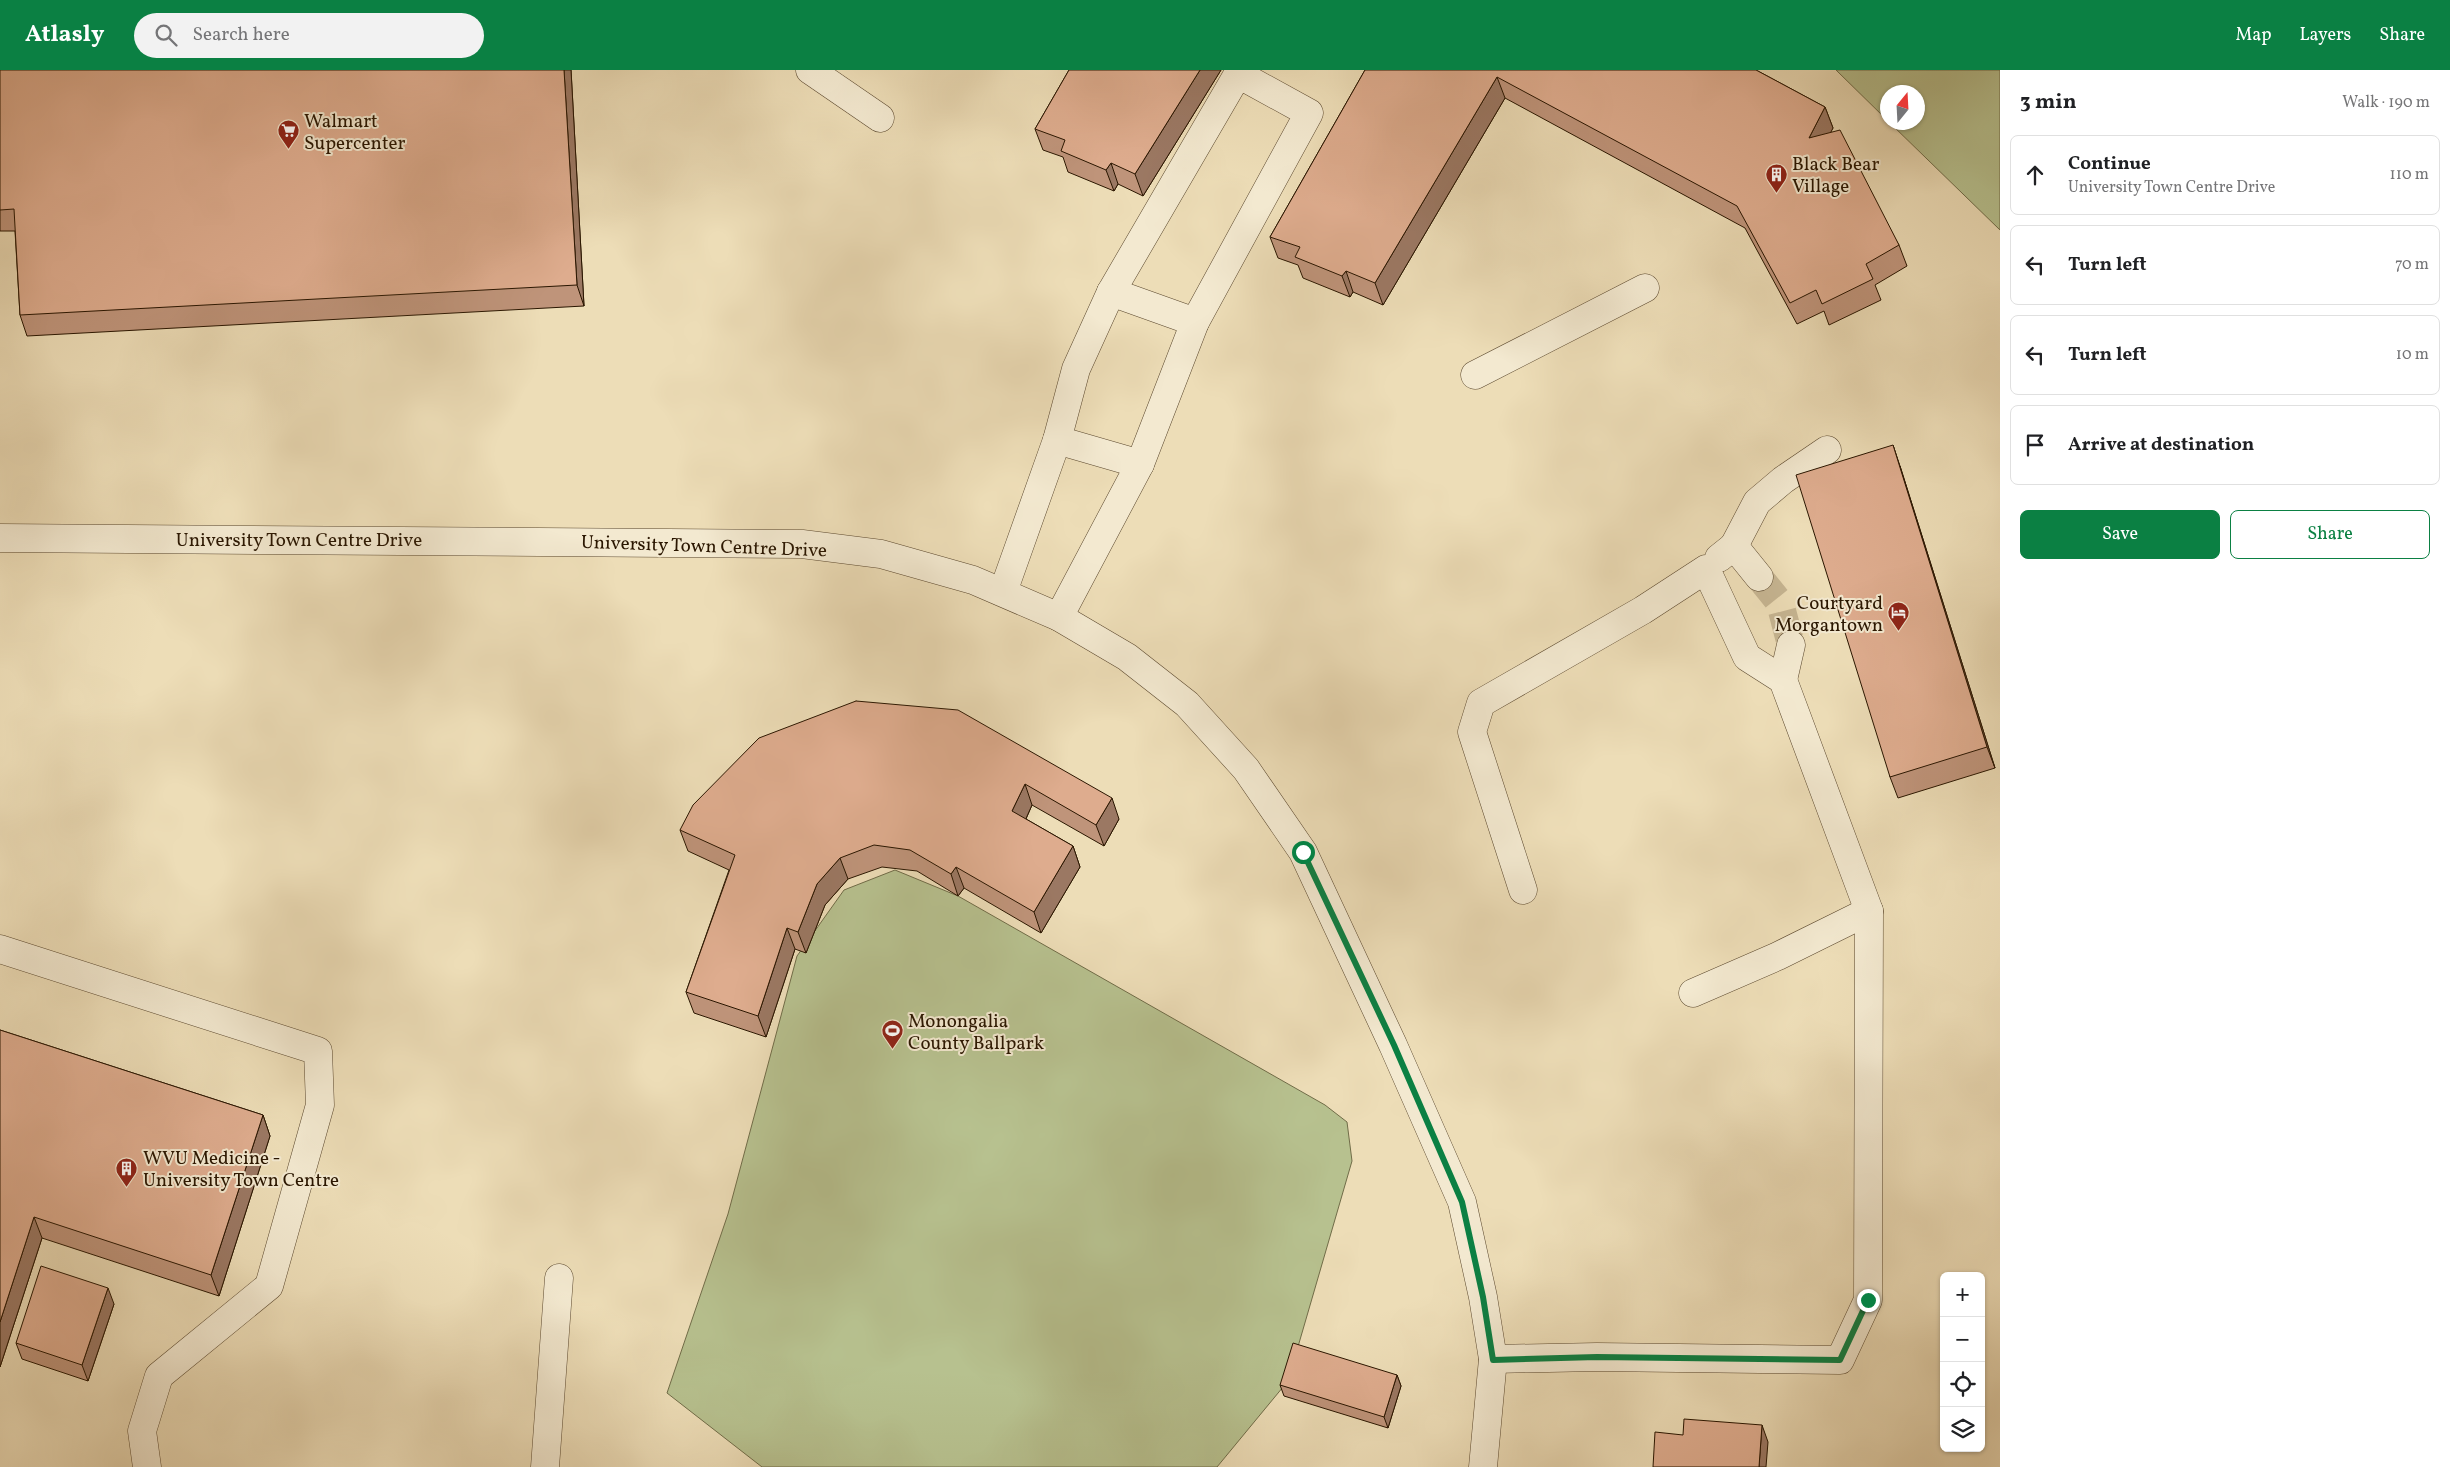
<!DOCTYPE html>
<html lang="en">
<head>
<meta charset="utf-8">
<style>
  :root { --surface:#fff; --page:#f2f2f2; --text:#202124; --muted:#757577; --line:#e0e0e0; --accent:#0b8043 }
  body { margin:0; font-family:Vollkorn,serif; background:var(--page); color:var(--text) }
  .controls { position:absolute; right:15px; bottom:15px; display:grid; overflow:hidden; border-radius:8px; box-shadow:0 1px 4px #0004 }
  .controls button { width:45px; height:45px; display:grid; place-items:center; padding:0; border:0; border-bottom:1px solid var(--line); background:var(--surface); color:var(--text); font:25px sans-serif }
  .compass { position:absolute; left:1880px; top:15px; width:45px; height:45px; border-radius:50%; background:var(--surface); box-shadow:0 1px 4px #0004; rotate:18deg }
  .stop { position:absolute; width:15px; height:15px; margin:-11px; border:4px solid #0b8043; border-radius:50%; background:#fff }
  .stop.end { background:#0b8043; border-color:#fff; box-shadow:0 1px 5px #0008 }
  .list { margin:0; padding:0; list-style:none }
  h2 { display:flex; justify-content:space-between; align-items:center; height:65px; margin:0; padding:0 20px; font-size:21px }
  h2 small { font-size:16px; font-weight:400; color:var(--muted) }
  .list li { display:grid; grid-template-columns:32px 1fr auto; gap:15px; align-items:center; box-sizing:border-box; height:80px; margin:0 10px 10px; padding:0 10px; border:1px solid var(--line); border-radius:8px }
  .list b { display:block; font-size:19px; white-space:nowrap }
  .list p { margin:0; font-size:16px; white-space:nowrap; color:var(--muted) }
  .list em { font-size:16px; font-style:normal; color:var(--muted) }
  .actions { display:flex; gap:10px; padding:15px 20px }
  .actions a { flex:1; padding:11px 0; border:1px solid var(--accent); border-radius:8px; text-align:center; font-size:18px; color:var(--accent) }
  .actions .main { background:var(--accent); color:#fff }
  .icon { flex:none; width:28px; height:28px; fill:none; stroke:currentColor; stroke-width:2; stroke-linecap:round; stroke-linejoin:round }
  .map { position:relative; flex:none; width:2000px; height:1397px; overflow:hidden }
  header { display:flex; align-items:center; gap:30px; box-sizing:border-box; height:70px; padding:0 25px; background:var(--accent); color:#fff }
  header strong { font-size:24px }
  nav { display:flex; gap:28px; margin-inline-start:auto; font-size:18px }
  .search { width:350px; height:45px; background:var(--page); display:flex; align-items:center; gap:12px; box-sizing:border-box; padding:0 18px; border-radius:28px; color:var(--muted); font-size:19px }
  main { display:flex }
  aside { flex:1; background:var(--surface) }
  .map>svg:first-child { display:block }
  .green { fill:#b7c18f; stroke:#706c48 }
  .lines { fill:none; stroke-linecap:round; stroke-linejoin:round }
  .minor-tunnel { stroke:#c6b592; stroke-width:28; stroke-dasharray:28 14; stroke-linecap:butt }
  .minor-casing { stroke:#5b482e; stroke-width:29 }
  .minor { stroke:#f3e9d0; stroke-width:28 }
  .wall { fill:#bf947a; stroke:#2a1600 }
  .shaded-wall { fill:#9b7863; stroke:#2a1600 }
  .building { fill:#deac8e; stroke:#2a1600 }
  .route { stroke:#0b8043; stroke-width:6 }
  .labels { text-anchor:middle; stroke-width:4; stroke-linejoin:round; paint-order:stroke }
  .poi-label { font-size:19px; fill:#2a1600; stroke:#f3e9d0; text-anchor:start }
  .street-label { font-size:19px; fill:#2a1600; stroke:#f3e9d0 }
</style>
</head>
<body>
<header>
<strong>Atlasly</strong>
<div class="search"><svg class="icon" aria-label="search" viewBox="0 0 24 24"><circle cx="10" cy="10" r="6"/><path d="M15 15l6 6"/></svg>Search here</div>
<nav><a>Map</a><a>Layers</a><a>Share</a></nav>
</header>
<main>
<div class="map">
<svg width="2000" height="1397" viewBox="0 0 2000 1397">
  <rect width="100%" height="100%" fill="#edddb7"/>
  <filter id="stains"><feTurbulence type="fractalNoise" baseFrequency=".004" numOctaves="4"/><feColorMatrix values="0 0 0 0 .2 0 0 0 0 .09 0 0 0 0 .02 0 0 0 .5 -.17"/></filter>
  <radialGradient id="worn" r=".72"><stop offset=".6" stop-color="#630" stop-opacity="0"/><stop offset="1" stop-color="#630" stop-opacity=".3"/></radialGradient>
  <g class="green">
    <polygon points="1836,0 2000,0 2000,160 1890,53 1918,52 1918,22 1888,22 1887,50"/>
    <polygon points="895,800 958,826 1325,1035 1347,1052 1352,1091 1288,1311 1217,1397 762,1397 667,1323 728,1144 797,886 844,820"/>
  </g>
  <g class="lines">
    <polyline class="minor-tunnel" points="1759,507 1780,533 1791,575"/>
    <defs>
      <g id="minor">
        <polyline points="810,0 880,48"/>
        <polyline points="1111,222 1195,252"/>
        <polyline points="1475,305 1645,218"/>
        <polyline points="1057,370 1140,394"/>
        <polyline points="0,468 802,474 881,484 973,510 1059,547 1127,587 1187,634 1246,699 1303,782 1393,975 1462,1132 1483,1227 1493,1289 1483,1397"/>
        <polyline points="1734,476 1757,432 1783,410 1827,380"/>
        <polyline points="1719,488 1734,476 1759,507"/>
        <polyline points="1003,522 1057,370 1076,299 1111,222 1238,4 1309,43 1195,252 1140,394 1059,547"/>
        <polyline points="1783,610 1791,575"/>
        <polyline points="0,879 318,981 320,1035 269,1216 159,1306 142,1361 147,1397"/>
        <polyline points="1693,923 1778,886 1869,841"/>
        <polyline points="1493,1289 1597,1287 1840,1290 1868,1230 1869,841 1783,610 1747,587 1706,499 1643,540 1481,633 1472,662 1523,820"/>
        <polyline points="545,1397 559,1208"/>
      </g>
    </defs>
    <use href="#minor" class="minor-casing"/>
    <use href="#minor" class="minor"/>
  </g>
  <g class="wall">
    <polygon points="0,0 571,0 584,236 27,266 20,245 15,161 0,161"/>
    <polygon points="1069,0 1221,0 1143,126 1118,114 1114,121 1068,102 1063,87 1043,80 1035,59"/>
    <polygon points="1365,0 1756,0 1825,37 1833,58 1830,63 1899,175 1907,196 1875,215 1881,230 1829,255 1824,241 1797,254 1745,158 1505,28 1383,235 1353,222 1350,227 1303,208 1298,195 1278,188 1270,167"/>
    <polygon points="1900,396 1995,698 1898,728 1890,707"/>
    <polygon points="856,631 1119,749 1104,776 1032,735 1026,749 1073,776 1080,797 1041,863 964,818 958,826 917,801 882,797 848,809 825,835 806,883 795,879 766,967 694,943 686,922 729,800 688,781 680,760"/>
    <polygon points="0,960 263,1045 270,1066 219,1226 42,1168 0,1297"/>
    <polygon points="114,1234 88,1311 22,1289 16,1273"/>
    <polygon points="1397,1305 1401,1316 1388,1358 1284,1326 1280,1315"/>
  </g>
  <g class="shaded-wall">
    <polygon points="564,0 571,0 584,236 577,215"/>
    <polygon points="1200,0 1221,0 1143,126 1135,104"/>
    <polygon points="1497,7 1505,28 1383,235 1375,213"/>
    <polygon points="1825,37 1833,58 1817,89 1809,68"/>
    <polygon points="1111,93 1118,114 1114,121 1106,100"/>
    <polygon points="1346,201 1353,222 1350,227 1342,206"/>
    <polygon points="1893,375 1900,396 1995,698 1987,677"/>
    <polygon points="1025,714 1032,735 1020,762 1012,741"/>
    <polygon points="1112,728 1119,749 1104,776 1096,755"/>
    <polygon points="1073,776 1080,797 1041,863 1034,842"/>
    <polygon points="840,788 848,809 825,835 806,883 798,862 817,814"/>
    <polygon points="956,797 964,818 958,826 951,804"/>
    <polygon points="787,858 795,879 766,967 758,946"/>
    <polygon points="263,1045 270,1066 219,1226 211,1205"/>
    <polygon points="34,1147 42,1168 0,1297 0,1252"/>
    <polygon points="108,1218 114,1234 88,1311 82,1295"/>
    <polygon points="1397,1305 1401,1316 1388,1358 1384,1347"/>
    <polygon points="1762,1355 1768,1372 1766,1397 1759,1397"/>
  </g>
  <g class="building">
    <polygon points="0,0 564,0 577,215 20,245 14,139 0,140"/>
    <polygon points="1069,0 1200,0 1135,104 1111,93 1106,100 1061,81 1065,70 1035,59"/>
    <polygon points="1365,0 1756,0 1825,37 1809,68 1840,60 1899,175 1866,194 1873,209 1822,234 1816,220 1790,233 1737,136 1497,7 1375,213 1346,201 1342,206 1295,187 1300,177 1270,167"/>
    <polygon points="1893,375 1987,677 1890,707 1796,405"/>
    <polygon points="856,631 958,640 1112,728 1096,755 1025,714 1012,741 1073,776 1034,842 956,797 951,804 910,780 874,775 840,788 817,814 798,862 787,858 758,946 686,922 735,785 680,760 693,735 759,668"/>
    <polygon points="0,960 263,1045 211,1205 34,1147 0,1252"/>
    <polygon points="41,1196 108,1218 82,1295 16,1273"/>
    <polygon points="1293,1273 1397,1305 1384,1347 1280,1315"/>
    <polygon points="1684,1349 1762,1355 1759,1397 1653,1397 1655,1362 1683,1365"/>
  </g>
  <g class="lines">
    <polyline class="route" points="1303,782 1394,975 1462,1132 1483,1227 1493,1290 1597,1287 1840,1290 1868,1230"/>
  </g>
  <defs>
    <symbol id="supermarket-pin" viewBox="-11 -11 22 30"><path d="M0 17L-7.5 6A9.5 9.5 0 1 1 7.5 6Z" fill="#8f2418" stroke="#f3e9d0"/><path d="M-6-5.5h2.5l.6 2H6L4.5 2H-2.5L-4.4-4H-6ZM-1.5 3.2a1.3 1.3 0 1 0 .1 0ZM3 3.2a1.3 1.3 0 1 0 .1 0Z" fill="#fff"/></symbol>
    <symbol id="building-pin" viewBox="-11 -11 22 30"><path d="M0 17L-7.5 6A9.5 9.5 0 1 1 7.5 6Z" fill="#8f2418" stroke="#f3e9d0"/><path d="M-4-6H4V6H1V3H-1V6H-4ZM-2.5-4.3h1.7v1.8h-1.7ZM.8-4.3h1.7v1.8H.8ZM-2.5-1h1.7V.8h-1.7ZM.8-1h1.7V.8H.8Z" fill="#fff"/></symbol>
    <symbol id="hotel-pin" viewBox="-11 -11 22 30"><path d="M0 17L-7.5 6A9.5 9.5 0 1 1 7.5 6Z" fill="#8f2418" stroke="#f3e9d0"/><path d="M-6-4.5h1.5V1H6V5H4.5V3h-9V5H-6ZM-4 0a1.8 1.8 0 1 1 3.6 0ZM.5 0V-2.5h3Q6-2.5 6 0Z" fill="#fff"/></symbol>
    <symbol id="stadium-pin" viewBox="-11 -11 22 30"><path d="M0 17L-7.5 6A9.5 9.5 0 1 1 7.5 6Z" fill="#8f2418" stroke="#f3e9d0"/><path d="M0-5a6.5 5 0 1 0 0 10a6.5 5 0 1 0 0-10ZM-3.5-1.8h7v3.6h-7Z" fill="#fff"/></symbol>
  </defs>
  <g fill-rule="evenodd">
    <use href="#supermarket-pin" x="276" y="48" width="25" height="34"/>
    <use href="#building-pin" x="1764" y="92" width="25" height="34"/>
    <use href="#hotel-pin" x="1886" y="530" width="25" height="34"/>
    <use href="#stadium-pin" x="880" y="948" width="25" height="34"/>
    <use href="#building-pin" x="114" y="1086" width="25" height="34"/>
  </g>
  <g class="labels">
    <g class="poi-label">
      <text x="304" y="57">Walmart<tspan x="304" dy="22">Supercenter</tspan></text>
      <text x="1792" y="100">Black Bear<tspan x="1792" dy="22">Village</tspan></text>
      <text x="1883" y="539" text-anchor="end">Courtyard<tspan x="1883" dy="22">Morgantown</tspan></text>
      <text x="908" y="957">Monongalia<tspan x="908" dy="22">County Ballpark</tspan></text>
      <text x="143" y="1094">WVU Medicine -<tspan x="143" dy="22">University Town Centre</tspan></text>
    </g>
    <g class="street-label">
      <text x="299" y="476">University Town Centre Drive</text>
      <text transform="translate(704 475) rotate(2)" y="7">University Town Centre Drive</text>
    </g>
  </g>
  <rect width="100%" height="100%" filter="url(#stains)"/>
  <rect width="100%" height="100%" fill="url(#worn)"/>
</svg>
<div class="controls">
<button>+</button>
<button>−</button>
<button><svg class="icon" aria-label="locate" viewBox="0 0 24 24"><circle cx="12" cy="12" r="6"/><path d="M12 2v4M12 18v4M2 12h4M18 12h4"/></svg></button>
<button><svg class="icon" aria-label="layers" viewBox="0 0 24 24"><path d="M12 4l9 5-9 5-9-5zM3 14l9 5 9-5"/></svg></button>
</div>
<svg class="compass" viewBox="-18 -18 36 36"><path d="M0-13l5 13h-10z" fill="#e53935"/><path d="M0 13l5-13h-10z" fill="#757577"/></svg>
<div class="stop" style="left:1303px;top:782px"></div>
<div class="stop end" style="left:1868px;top:1230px"></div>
</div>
<aside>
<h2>3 min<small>Walk · 190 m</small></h2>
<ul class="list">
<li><svg class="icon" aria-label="ahead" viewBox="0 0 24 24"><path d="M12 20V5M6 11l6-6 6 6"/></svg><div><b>Continue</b><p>University Town Centre Drive</p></div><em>110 m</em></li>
<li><svg class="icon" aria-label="left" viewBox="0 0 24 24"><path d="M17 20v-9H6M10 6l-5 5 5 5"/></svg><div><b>Turn left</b></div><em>70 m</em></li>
<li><svg class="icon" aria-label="left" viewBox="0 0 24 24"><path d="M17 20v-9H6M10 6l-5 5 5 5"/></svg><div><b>Turn left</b></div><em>10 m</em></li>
<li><svg class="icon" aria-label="arrive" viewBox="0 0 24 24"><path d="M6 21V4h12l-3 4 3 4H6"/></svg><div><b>Arrive at destination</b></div></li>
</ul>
<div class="actions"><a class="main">Save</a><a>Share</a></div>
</aside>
</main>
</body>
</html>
